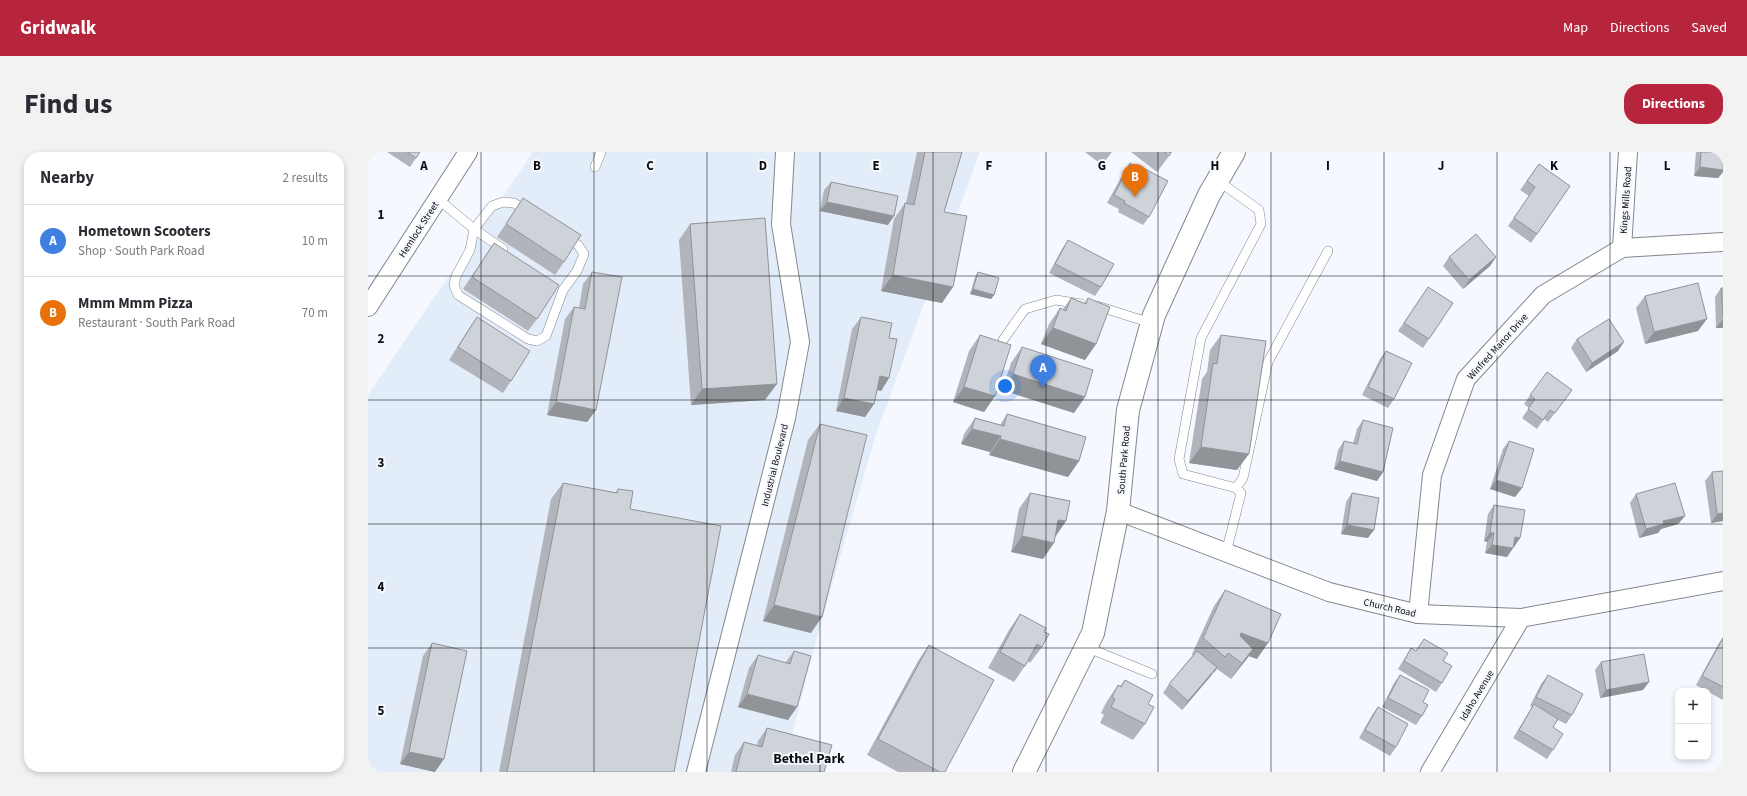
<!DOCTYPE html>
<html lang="en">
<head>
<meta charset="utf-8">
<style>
  :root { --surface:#fff; --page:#f2f2f3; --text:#2b2b33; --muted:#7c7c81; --line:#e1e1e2; --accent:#b7253d }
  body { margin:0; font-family:"Source Sans 3",sans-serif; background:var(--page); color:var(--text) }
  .controls { position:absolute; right:12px; bottom:12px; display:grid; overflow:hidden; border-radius:8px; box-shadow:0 2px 6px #0003 }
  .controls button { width:36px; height:36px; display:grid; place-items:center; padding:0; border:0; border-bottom:1px solid var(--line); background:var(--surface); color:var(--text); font:20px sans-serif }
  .you { position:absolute; left:637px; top:234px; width:14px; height:14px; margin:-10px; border:3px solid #fff; border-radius:50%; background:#1a73e8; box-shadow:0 0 0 6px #1a73e833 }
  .badge { display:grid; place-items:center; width:26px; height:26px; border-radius:50%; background:var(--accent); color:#fff; font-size:13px; font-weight:700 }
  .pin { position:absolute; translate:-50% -33px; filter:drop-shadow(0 1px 2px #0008) }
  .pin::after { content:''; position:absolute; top:21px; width:14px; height:12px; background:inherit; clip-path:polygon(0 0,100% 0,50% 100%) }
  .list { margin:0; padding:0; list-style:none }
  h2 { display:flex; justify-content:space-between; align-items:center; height:52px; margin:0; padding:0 16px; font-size:17px }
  h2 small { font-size:13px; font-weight:400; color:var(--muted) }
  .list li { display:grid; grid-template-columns:26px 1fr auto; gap:12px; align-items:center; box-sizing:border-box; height:72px; padding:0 16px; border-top:1px solid var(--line) }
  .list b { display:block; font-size:15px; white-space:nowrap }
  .list p { margin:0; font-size:13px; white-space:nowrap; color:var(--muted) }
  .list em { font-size:13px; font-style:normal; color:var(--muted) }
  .map { position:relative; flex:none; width:1355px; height:620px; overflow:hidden; border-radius:16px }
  header { display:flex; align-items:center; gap:24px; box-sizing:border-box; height:56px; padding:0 20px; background:var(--accent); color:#fff }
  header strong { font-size:19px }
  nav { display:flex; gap:22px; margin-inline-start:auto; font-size:14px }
  .intro { display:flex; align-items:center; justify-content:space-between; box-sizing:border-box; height:96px; padding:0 24px }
  h1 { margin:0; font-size:28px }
  .button { padding:10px 18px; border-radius:16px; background:var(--accent); color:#fff; font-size:14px; font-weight:700 }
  main { display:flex; gap:24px; padding:0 24px }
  aside { flex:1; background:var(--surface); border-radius:16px; box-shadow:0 2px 6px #0003 }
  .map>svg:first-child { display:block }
  .built { fill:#e3edfa }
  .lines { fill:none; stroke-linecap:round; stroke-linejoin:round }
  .lane-casing { stroke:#83878d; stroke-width:10 }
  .street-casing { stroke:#83878d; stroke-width:20 }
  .secondary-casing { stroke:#83878d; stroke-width:24 }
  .lane { stroke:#fff; stroke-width:9 }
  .street { stroke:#fff; stroke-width:18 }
  .secondary { stroke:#fff; stroke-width:22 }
  .wall { fill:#b1b5bb }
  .shaded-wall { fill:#909398 }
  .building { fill:#ced2d9; stroke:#909398 }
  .grid { fill:none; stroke:#0a0c0e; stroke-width:1; stroke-opacity:0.55 }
  .labels { text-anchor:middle; stroke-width:4; stroke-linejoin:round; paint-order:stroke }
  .street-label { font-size:10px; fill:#0a0c0e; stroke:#f5f8fe }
  .district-label { font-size:14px; font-weight:bold; fill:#0a0c0e; stroke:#f5f8fe }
  .grid-label { font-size:13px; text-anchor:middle; font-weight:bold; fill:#0a0c0e; stroke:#f5f8fe; stroke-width:4; stroke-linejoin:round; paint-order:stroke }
</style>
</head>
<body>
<header>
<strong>Gridwalk</strong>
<nav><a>Map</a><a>Directions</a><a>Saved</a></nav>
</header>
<div class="intro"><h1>Find us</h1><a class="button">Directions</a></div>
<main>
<aside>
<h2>Nearby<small>2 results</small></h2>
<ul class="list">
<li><span class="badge" style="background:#3f7fe0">A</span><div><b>Hometown Scooters</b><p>Shop · South Park Road</p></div><em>10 m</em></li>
<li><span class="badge" style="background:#e8710a">B</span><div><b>Mmm Mmm Pizza</b><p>Restaurant · South Park Road</p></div><em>70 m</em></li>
</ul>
</aside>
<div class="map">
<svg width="1355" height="620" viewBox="0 0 1355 620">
  <rect width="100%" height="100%" fill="#f5f8fe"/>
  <polygon class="built" points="165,0 612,0 508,282 444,503 415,620 0,620 0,243"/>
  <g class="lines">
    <defs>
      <g id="lane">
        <polyline points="227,15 233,0"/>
        <polyline points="849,28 891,58 893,72 833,186 811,307 815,322 868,336 873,341 858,401"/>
        <polyline points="70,47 106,77 135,97"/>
        <polygon points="135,50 146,51 210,93 216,102 209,119 195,138 178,184 169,189 160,187 90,143 86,133 88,124 102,98 106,77 124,54"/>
        <polyline points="729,154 783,171"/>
        <polyline points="635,188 657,157 688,148 713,152"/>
        <polyline points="868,336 875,326 900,210 960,99"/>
        <polyline points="718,495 784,522"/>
      </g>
      <g id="street">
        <polyline points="1254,96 1260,0"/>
        <polyline points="0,155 100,0"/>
        <polyline points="750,359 961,440 1050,462 1153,466 1355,429"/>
        <polyline points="1050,462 1064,323 1098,227 1175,143 1254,96 1355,90"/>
        <polyline points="328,620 418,266 432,190 413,72 417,0"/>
        <polyline points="1062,620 1153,466"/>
      </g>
      <polyline id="secondary" points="656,620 725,481 750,359 760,258 786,163 841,43 866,0"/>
    </defs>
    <use href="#lane" class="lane-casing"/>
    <use href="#street" class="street-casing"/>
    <use href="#secondary" class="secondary-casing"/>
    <use href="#lane" class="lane"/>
    <use href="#street" class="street"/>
    <use href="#secondary" class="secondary"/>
  </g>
  <g class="wall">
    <polygon points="19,0 52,0 42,15"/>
    <polygon points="549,0 594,0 576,60 574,151 513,139 526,67 537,51 538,51"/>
    <polygon points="717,0 744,0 734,13"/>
    <polygon points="763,0 804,0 789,20"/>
    <polygon points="1328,0 1355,0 1355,20 1350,26 1326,24"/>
    <polygon points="762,11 774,17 775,16 781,65 775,73 750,60 751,57 739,51 756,20"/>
    <polygon points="1171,12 1202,34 1163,91 1140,74 1161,44 1152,38"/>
    <polygon points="463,30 520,73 452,59 456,38"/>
    <polygon points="155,46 196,110 187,123 129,85"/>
    <polygon points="322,72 397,248 323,253 311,88"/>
    <polygon points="700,88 733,135 727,144 681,121 694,97"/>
    <polygon points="126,91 169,167 160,179 95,137"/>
    <polygon points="1081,105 1128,105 1122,114 1095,137 1075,114"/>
    <polygon points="224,120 228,258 219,270 179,263 197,167 206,155 211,156 215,132"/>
    <polygon points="610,120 626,143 623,147 602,142 607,125"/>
    <polygon points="1060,135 1085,151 1055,196 1030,179"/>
    <polygon points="1353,136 1355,176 1348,176 1347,145"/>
    <polygon points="1277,144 1330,179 1277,192 1268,156"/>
    <polygon points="703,146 717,151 720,146 728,192 717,208 673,192 681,172 692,156 695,157"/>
    <polygon points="109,165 143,229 135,241 81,208 100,178"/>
    <polygon points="493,165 521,186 521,226 513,239 509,238 506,252 497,265 468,259 484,177"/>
    <polygon points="612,183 627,244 616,260 585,250 601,199"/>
    <polygon points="853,183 869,318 821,311 834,227 839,220 842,198"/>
    <polygon points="1209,187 1250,199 1218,220 1203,196"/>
    <polygon points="654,195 706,261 634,238 643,211"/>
    <polygon points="1018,199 1026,247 1020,256 994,243 1012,207"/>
    <polygon points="1179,220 1204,238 1180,270 1176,267 1169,277 1154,266 1161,256 1156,252"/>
    <polygon points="639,262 711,309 700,325 621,303 622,300 593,292 596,282 607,266 632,273"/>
    <polygon points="995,268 1015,320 1009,329 966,317 970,298 976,289 985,291 989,277"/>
    <polygon points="452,272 443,481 395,469 440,288"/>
    <polygon points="1141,289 1154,336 1147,345 1122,337 1135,297"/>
    <polygon points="1344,320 1355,369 1343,371 1337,329"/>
    <polygon points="195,331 247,341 250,337 262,357 306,620 131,620 183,347"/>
    <polygon points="662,341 698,369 687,385 675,407 643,400 651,357"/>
    <polygon points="984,341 1000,386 973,382 978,350"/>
    <polygon points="1268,342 1317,364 1310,372 1293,377 1290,381 1271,386 1262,351"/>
    <polygon points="1126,353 1152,386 1146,395 1145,394 1145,396 1139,405 1117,401 1119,390 1116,389 1120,362"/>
    <polygon points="857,438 889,507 881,504 863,527 849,517 846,521 845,520 814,558 795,541 801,532 825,503 824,502 846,454"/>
    <polygon points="652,462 676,480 674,495 662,511 660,509 657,514 646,530 620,516 641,478"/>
    <polygon points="1355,485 1355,548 1328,533 1351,491"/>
    <polygon points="1056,487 1075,509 1074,531 1068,540 1030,517 1043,496 1048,499"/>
    <polygon points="64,491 67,620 32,612 55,504"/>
    <polygon points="561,493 577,620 530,620 499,603 550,509"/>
    <polygon points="426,499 420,568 370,555 381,516 390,503 417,511"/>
    <polygon points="1233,510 1275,538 1232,546 1227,518"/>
    <polygon points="1032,523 1055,550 1054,564 1048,573 1014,555 1026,531"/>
    <polygon points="1180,523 1204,563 1198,572 1190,568 1185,575 1185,598 1179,607 1145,586 1164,555 1162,554 1173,532"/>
    <polygon points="757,528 780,552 777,572 765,588 732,571 736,563 733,561 739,549 750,533 752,534"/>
    <polygon points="1010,555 1028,595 1022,604 991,586 1004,563"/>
    <polygon points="399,576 456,620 363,620 367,603 376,590 389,593 390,589"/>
  </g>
  <g class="shaded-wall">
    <polygon points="1332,15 1355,18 1355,20 1350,26 1326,24"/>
    <polygon points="459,50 526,64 520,73 452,59"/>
    <polygon points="1128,105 1122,114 1095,137 1101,128"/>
    <polygon points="525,123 585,135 574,151 513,139"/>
    <polygon points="605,137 626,143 623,147 602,142"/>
    <polygon points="1339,167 1330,179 1277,192 1286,180"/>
    <polygon points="1355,167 1355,176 1348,176"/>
    <polygon points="685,176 728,192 717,208 673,192"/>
    <polygon points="1256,190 1250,199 1218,220 1224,211"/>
    <polygon points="645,222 717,245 706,261 634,238"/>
    <polygon points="512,224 521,226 513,239 503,237"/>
    <polygon points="409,232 397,248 323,253 334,237"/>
    <polygon points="596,235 627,244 616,260 585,250"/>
    <polygon points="476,246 506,252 497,265 468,259"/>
    <polygon points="188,250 228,258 219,270 179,263"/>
    <polygon points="604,277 633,284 622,300 593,292"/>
    <polygon points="632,287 711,309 700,325 621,303"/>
    <polygon points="833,295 881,302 869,318 821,311"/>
    <polygon points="972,309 1015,320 1009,329 966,317"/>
    <polygon points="1128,328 1154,336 1147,345 1122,337"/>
    <polygon points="1355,361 1355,369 1343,371 1349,362"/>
    <polygon points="1317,364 1310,372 1293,377 1290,381 1271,386 1278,377 1295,369"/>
    <polygon points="690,368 698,369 687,385"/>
    <polygon points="979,373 1006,378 1000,386 973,382"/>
    <polygon points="1122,381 1126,381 1119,390 1116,389"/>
    <polygon points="654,384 686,391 675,407 643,400"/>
    <polygon points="1147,385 1152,386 1146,395 1140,394"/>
    <polygon points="1124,393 1145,396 1139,405 1117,401"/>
    <polygon points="406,453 454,465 443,481 395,469"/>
    <polygon points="873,481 900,491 889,507 881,504 863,527 874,511 862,497"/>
    <polygon points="849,515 843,524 814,558 820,549"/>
    <polygon points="1281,530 1275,538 1232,546 1238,538"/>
    <polygon points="379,542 429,555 420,568 370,555"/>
    <polygon points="41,600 76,607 67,620 32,612"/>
  </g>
  <g class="building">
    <polygon points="39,0 52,0 48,6"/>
    <polygon points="557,0 594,0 576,60 599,64 585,135 525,123 537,51 546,53"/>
    <polygon points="796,0 803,0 801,4"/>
    <polygon points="1333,0 1355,0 1355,18 1332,15"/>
    <polygon points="762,11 774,18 775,16 800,29 781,65 756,51 757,49 746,43"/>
    <polygon points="1171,12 1202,34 1169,82 1146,66 1167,35 1159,29"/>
    <polygon points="463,30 530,44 526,64 459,50"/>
    <polygon points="155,46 213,83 196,110 138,72"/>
    <polygon points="397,66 409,232 334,237 322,72"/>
    <polygon points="1108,82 1128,105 1101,128 1081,105"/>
    <polygon points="700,88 746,112 733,135 687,112"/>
    <polygon points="126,91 191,133 169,167 104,125"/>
    <polygon points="224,120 254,125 228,258 188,250 206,155 217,157"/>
    <polygon points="610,120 631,126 626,143 605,137"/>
    <polygon points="1330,131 1339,167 1286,180 1277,144"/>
    <polygon points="1060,135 1085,151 1061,187 1036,171"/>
    <polygon points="1353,136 1355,136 1355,167"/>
    <polygon points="703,146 718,152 720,146 742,155 728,192 685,176 692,156 698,159"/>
    <polygon points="109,165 162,199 143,229 90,195"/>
    <polygon points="493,165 524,171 521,186 529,187 521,226 512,224 506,252 476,246"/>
    <polygon points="1241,167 1256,190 1224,211 1209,187"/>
    <polygon points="612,183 643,193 627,244 596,235"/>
    <polygon points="853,183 898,189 881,302 833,295 845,211 849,212"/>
    <polygon points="654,195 725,218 717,245 645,222"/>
    <polygon points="1018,199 1044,211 1026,247 1000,235"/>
    <polygon points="1179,220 1204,238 1187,261 1182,258 1175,268 1160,257 1167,247 1162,243"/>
    <polygon points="639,262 718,285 711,309 632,287 633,284 604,277 607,266 636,274"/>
    <polygon points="995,268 1025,276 1015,320 972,309 976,289 989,292"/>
    <polygon points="452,272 499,283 454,465 406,453"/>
    <polygon points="1141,289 1166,297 1154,336 1128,328"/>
    <polygon points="1355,319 1355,361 1349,362 1344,320"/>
    <polygon points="195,331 249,341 250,337 265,339 262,357 353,374 306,620 139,620"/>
    <polygon points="1307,331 1317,364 1295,369 1296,372 1278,377 1268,342"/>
    <polygon points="662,341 702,349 698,369 690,368 686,391 654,384"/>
    <polygon points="984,341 1011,346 1006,378 979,373"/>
    <polygon points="1126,353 1157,358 1152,386 1147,385 1145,396 1124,393 1126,381 1122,381"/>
    <polygon points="857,438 913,462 900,491 873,481 872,484 885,497 874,511 860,501 857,505 835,486"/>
    <polygon points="652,462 678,476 676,480 681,482 674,495 669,492 657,514 632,500"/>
    <polygon points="1355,486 1355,535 1334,524"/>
    <polygon points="1056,487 1080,501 1075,509 1084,514 1074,531 1036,509 1043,496 1048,499"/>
    <polygon points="64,491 99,499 76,607 41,600"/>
    <polygon points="561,493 626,528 577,620 572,620 510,587"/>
    <polygon points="426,499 443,504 429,555 379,542 390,503 422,512"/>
    <polygon points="829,499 849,515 820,549 801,532"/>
    <polygon points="1276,502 1281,530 1238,538 1233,510"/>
    <polygon points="1032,523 1061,538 1055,550 1060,553 1054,564 1020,546"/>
    <polygon points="1180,523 1215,542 1204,563 1168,545"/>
    <polygon points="757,528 785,543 780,552 786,555 777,572 743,555 747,547 744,545 750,533 753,535"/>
    <polygon points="1166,552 1190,567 1185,575 1195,582 1185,598 1151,578"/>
    <polygon points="1010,555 1040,572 1028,595 997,578"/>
    <polygon points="399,576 464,593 456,620 368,620 376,590 394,595"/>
  </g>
  <path class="grid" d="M113,0V620M226,0V620M339,0V620M452,0V620M565,0V620M678,0V620M790,0V620M903,0V620M1016,0V620M1129,0V620M1242,0V620M0,124H1355M0,248H1355M0,372H1355M0,496H1355"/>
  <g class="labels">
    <g class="street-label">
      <text transform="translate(1257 48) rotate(-86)" y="4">Kings Mills Road</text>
      <text transform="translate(50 77) rotate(-57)" y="4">Hemlock Street</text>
      <text transform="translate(1129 194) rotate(-48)" y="4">Winfred Manor Drive</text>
      <text transform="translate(755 308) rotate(-85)" y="4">South Park Road</text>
      <text transform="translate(406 313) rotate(-76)" y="4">Industrial Boulevard</text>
      <text transform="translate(1022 455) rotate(13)" y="4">Church Road</text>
      <text transform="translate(1108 543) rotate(-59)" y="4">Idaho Avenue</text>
    </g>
    <g class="district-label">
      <text x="441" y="611">Bethel Park</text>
    </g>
  </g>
  <g class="grid-label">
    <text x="56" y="18">A</text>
    <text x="169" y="18">B</text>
    <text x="282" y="18">C</text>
    <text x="395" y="18">D</text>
    <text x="508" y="18">E</text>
    <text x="621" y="18">F</text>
    <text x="734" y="18">G</text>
    <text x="847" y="18">H</text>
    <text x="960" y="18">I</text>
    <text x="1073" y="18">J</text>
    <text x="1186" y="18">K</text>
    <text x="1299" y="18">L</text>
    <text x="13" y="67">1</text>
    <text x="13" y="191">2</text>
    <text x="13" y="315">3</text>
    <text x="13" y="439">4</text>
    <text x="13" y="563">5</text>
  </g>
</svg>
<div class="controls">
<button>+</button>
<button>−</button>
</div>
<div class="you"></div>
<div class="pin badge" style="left:675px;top:236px;background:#3f7fe0">A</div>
<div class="pin badge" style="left:767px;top:45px;background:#e8710a">B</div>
</div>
</main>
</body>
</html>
